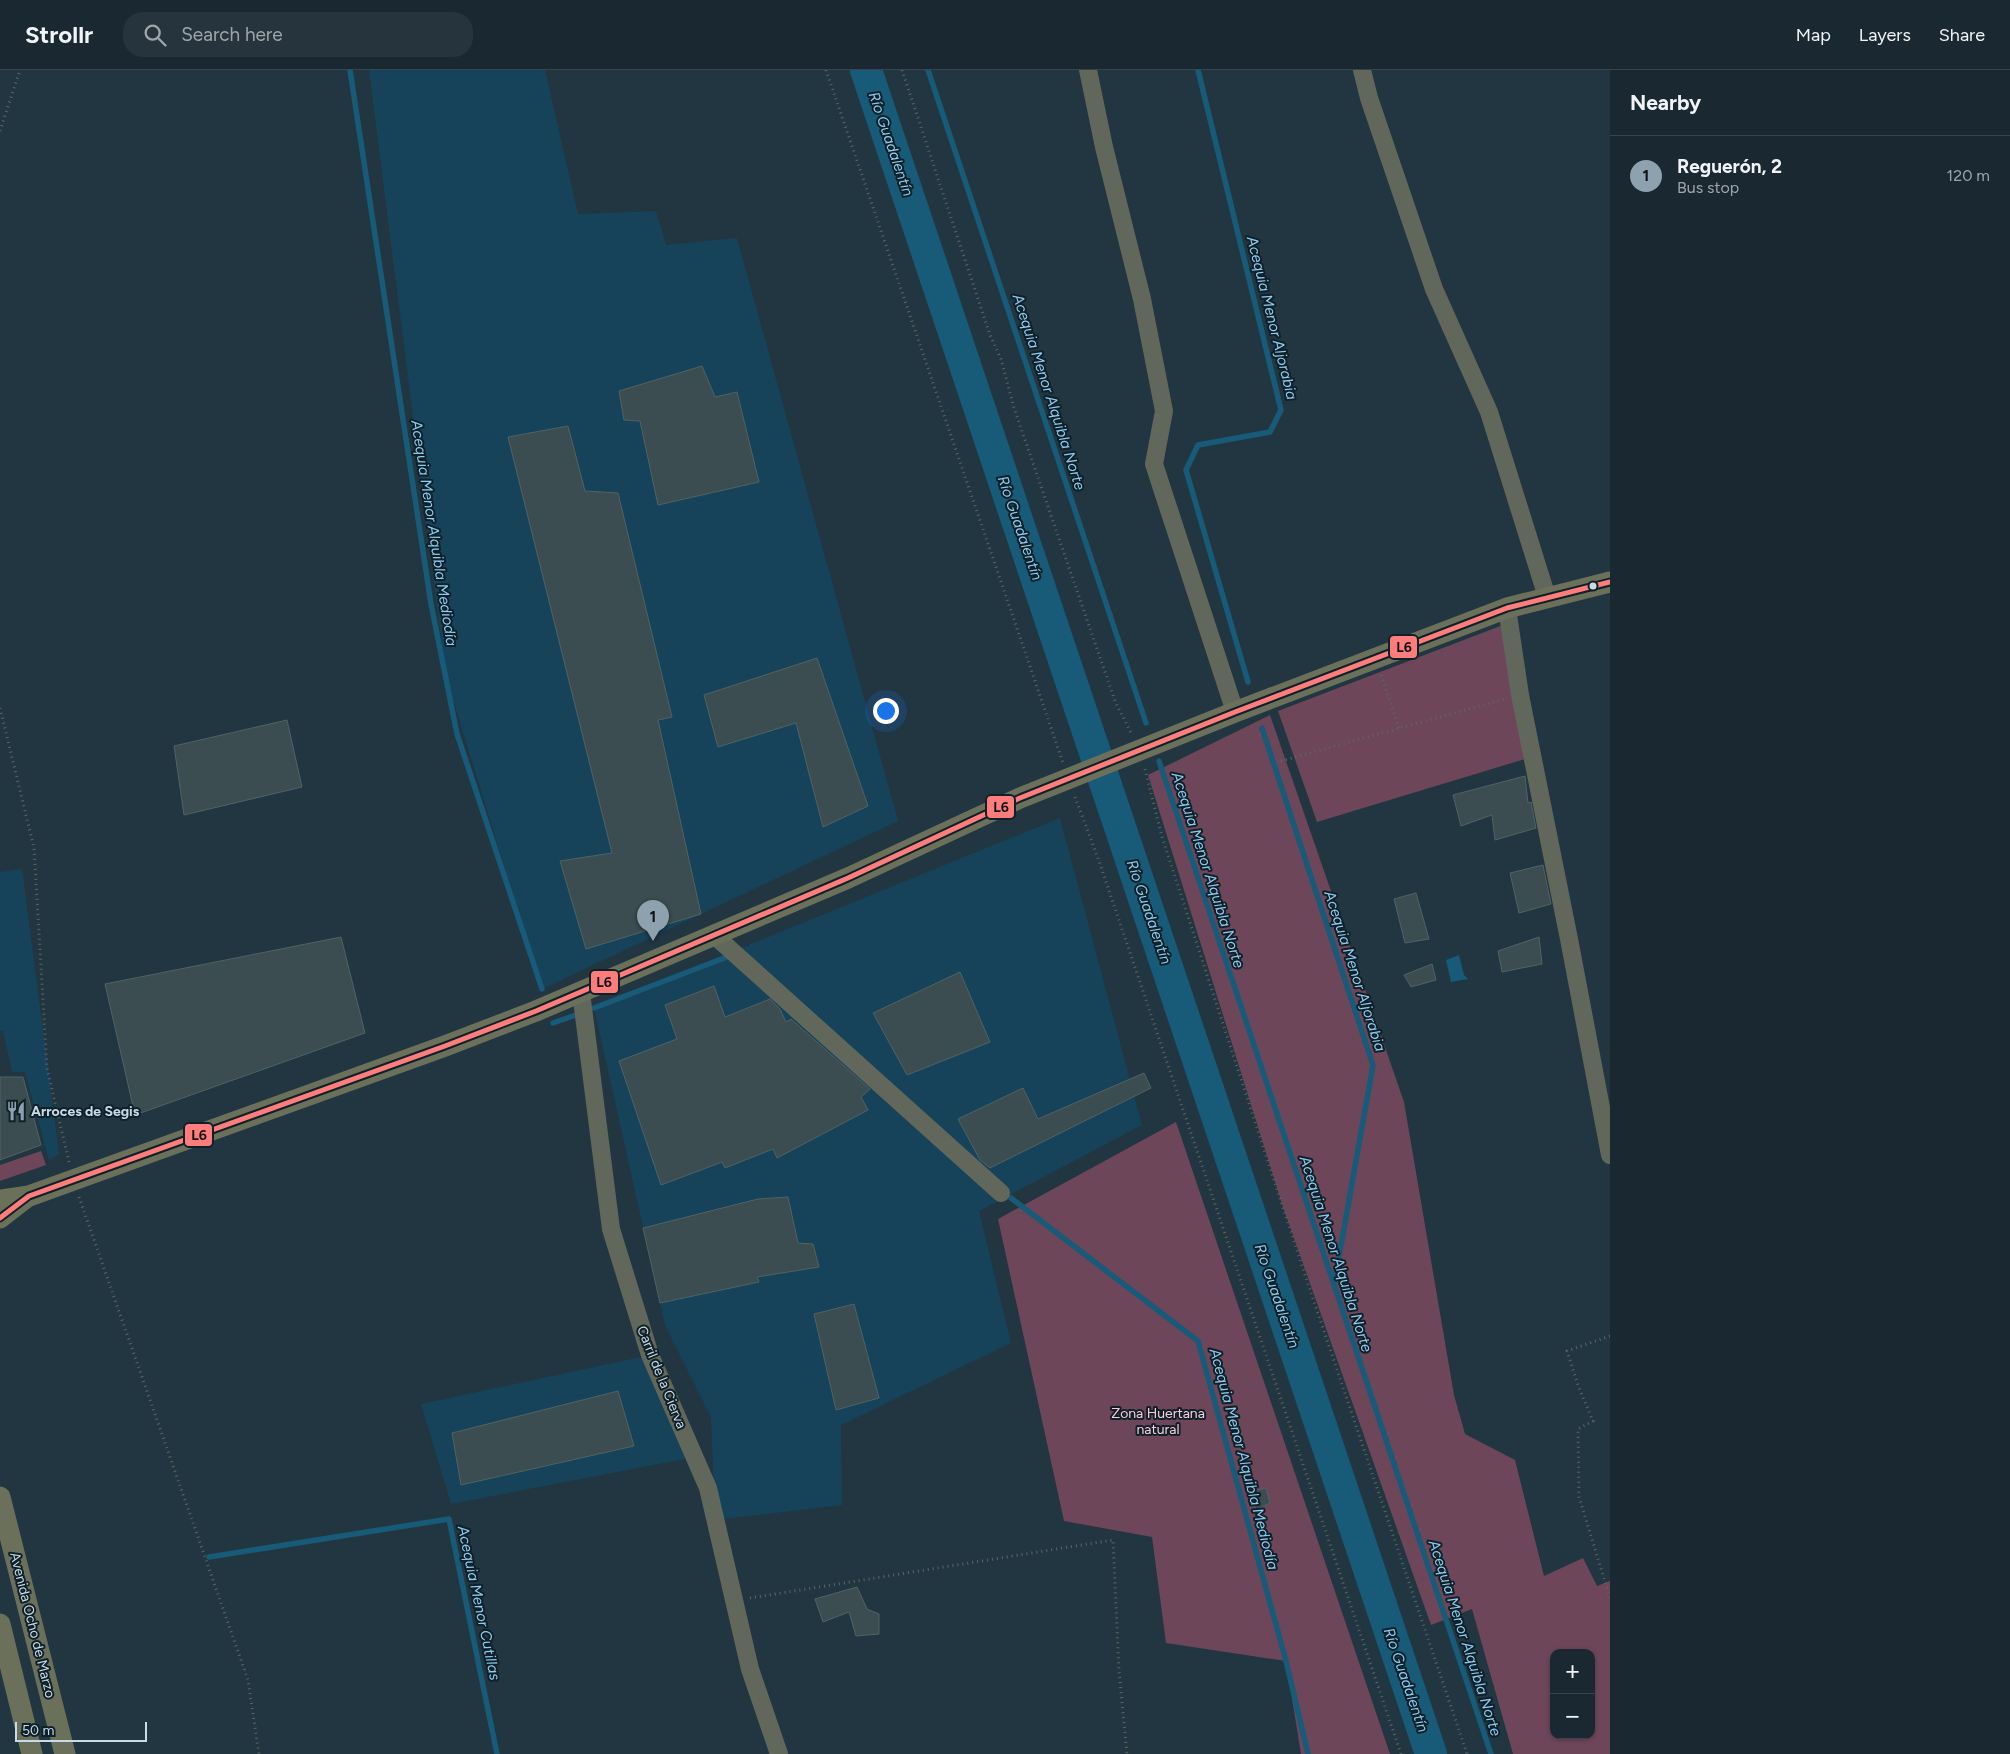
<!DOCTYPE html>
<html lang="en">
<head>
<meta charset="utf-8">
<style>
  :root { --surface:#192831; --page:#26343d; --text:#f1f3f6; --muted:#9fa6ab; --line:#37444d; --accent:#8da2ae }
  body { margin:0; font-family:Figtree,sans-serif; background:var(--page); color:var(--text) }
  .controls { position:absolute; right:15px; bottom:15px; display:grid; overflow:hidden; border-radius:10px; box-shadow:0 1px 4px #0004 }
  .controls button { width:45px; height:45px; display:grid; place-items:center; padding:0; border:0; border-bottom:1px solid var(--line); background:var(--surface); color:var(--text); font:25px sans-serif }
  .scale { position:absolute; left:15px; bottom:12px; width:132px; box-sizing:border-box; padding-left:5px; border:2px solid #c7dce8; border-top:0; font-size:14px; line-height:18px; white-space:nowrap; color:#c7dce8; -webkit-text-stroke:4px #102029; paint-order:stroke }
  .you { position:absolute; left:885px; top:640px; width:18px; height:18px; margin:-12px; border:4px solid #fff; border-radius:50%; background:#1a73e8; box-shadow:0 0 0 8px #1a73e833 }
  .badge { display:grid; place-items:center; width:32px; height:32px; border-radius:50%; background:var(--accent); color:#111; font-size:16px; font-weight:700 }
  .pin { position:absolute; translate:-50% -41px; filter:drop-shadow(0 1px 2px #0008) }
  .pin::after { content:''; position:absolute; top:26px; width:18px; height:15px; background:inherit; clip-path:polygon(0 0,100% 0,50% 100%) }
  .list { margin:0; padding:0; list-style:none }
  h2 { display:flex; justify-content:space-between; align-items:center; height:65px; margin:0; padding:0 20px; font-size:21px }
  h2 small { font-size:16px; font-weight:400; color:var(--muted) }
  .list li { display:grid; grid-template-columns:32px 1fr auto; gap:15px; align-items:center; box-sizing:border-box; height:80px; padding:0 20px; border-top:1px solid var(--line) }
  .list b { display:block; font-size:19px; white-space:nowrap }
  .list p { margin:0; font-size:16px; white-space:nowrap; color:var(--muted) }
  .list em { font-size:16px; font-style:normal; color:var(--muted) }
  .icon { flex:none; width:28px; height:28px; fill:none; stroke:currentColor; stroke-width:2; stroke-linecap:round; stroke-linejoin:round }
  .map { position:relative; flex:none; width:1610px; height:1684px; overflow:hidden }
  header { display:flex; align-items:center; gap:30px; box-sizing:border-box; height:70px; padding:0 25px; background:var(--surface); border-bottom:1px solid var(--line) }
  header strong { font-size:24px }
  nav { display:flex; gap:28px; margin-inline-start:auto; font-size:18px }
  .search { width:350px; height:45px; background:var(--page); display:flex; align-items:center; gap:12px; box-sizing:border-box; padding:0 18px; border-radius:20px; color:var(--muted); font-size:19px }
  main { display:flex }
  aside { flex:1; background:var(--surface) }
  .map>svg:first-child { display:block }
  .built { fill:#164359 }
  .green { fill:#6d4659; fill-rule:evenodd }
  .water { fill:#175b79 }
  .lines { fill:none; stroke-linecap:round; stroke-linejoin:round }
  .stream { stroke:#175b79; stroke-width:5.5 }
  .river { stroke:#175b79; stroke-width:32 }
  .building { fill:#3b4d50; stroke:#506365 }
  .path { stroke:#5e6660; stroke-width:3; stroke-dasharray:1 4; stroke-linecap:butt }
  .minor { stroke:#61675a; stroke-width:18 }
  .major { stroke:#6b705a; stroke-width:21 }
  .bus-1-casing { stroke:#102029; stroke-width:9 }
  .bus-1 { stroke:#fd7d7d; stroke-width:5 }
  .bus-dot { fill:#c7dce8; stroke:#102029; stroke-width:2 }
  .labels { text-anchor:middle; stroke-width:4; stroke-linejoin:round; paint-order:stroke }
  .poi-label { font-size:14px; font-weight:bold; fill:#c7dce8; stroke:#102029; text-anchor:start }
  .street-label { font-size:14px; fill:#c7dce8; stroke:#102029 }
  .park-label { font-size:14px; fill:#f8ccdd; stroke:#102029 }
  .water-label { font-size:15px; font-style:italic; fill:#8dcdf1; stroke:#102029 }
  .line-badge { stroke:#102029; stroke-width:2 }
  .pale-badge-label { font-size:14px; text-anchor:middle; font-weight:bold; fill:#111 }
</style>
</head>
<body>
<header>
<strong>Strollr</strong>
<div class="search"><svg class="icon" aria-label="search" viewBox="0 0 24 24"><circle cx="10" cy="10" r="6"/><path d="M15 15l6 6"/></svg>Search here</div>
<nav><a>Map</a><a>Layers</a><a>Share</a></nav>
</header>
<main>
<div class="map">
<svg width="1610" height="1684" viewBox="0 0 1610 1684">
  <rect width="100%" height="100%" fill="#213641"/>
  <g class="built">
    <polygon points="369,0 545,0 578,144 656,141 666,175 737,168 898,751 542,919 446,607"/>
    <polygon points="1060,748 1142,1055 979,1141 1011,1273 841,1355 842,1435 715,1450 711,1347 665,1255 594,938"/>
    <polygon points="22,799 59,1084 49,1090 25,1002 12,1002 3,961 0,961 0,802"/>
    <polygon points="650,1285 695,1387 451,1434 421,1334"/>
  </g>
  <g class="green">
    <polygon points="1503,555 1525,689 1317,752 1278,641"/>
    <path d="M1270,645L1404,1032L1454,1325L1465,1364L1515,1390L1544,1506L1583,1488L1597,1516L1610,1511V1684H1513L1472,1539L1431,1555L1283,1137L1148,705ZM1554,1583H1591V1665H1554Z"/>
    <polygon points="1176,1052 1390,1684 1301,1684 1286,1591 1166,1573 1152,1467 1064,1451 998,1149"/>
    <polygon points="41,1081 46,1095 0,1111 0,1095"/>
  </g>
  <polygon class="water" points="1459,885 1464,905 1468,909 1451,912 1446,890"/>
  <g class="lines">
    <g class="stream">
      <polyline points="350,0 431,534 457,664 542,919"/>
      <polyline points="928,0 1146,653"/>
      <polyline points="1198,0 1281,340 1270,362 1198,375 1186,400 1248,612"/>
      <polyline points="1262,658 1373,995 1334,1215"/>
      <polyline points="1159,691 1491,1684"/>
      <polyline points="594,938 732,885"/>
      <polyline points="553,953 576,945"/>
      <polyline points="1011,1128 1198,1271 1286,1591 1308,1684"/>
      <polyline points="209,1487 449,1449 497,1684"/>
    </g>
    <polyline class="river" points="866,0 1431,1684"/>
  </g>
  <g class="building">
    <polygon points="702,296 715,327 737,322 759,412 658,435 640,351 624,350 619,321"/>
    <polygon points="568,356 585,421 618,423 672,647 658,650 701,844 586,879 560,791 612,783 508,367"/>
    <polygon points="817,588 868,736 823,757 796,653 718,677 704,625"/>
    <polygon points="287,650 302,717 184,745 174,676"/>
    <polygon points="1525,706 1528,733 1531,732 1536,758 1495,770 1492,745 1461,756 1453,725"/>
    <polygon points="1543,795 1551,834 1519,843 1510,803"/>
    <polygon points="1416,823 1429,869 1405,873 1394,829"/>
    <polygon points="341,867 365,963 135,1045 105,914"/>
    <polygon points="1539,867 1542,894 1502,902 1498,881"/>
    <polygon points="1432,894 1436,910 1411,917 1404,905"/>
    <polygon points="960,902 990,972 907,1005 873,943"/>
    <polygon points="714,916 725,947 770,929 780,939 786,952 791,949 870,1019 861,1027 868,1040 777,1088 773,1079 725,1098 722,1092 661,1115 619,991 677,969 665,935"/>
    <polygon points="1144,1003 1151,1018 990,1098 980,1090 958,1049 1023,1018 1038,1049"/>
    <polygon points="0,1007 23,1007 41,1075 0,1090"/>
    <polygon points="788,1127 798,1173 813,1174 819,1197 757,1207 759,1212 660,1233 643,1158 758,1129"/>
    <polygon points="854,1234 879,1328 836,1340 814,1244"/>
    <polygon points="618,1321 634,1376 461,1415 452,1363"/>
    <polygon points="1266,1418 1270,1433 1256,1440 1250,1422"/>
    <polygon points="857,1517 867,1539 879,1544 879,1564 856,1566 849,1542 823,1552 815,1529"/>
  </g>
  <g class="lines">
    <g class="path">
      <polyline points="826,0 1063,693"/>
      <polyline points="902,0 990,265 1001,289 1014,338 1115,631 1132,665"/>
      <polyline points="0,61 20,0"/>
      <polyline points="1381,605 1399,658"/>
      <polyline points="0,638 34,778 47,998 69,1092"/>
      <polyline points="1281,691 1505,629"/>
      <polyline points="1145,699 1162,767 1305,1205 1467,1684"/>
      <polyline points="1075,727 1099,791 1401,1684"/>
      <polyline points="79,1127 248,1610 259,1684"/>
      <polyline points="1610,1266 1567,1281 1579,1318 1593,1351 1578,1359 1579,1427 1610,1528"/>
      <polyline points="750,1528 1113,1470 1119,1601 1127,1684"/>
    </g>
    <g class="minor">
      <polyline points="1088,0 1104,77 1142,229 1164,341 1154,394 1235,642"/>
      <polyline points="1362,0 1369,28 1434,219 1489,342 1547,527"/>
      <polyline points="1507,538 1520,625 1569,869 1610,1085"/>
      <polyline points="714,865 1001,1123"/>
      <polyline points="581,922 611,1159 650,1285 708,1418 750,1599 779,1684"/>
    </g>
    <g class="major">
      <polyline points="0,1130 29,1126 445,976 536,941 848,808 1020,728 1235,642 1507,538 1610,512"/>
      <polyline points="0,1148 27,1127"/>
      <polyline points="0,1427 65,1684"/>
      <polyline points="0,1554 32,1684"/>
    </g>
    <defs>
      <polyline id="bus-1" points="0,1148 29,1126 445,976 536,941 848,808 1020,728 1235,642 1507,538 1610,512"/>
    </defs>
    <use href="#bus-1" class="bus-1-casing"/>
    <use href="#bus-1" class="bus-1"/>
  </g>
  <defs>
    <symbol id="restaurant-bare" viewBox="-9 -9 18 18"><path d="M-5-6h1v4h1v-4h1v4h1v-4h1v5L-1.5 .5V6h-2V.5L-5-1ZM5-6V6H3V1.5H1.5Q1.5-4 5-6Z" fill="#8da2ae" stroke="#102029" stroke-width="2.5" paint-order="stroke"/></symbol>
  </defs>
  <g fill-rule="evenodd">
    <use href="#restaurant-bare" x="2" y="1027" width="28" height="28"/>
  </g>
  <circle class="bus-dot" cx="1593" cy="516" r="4.5"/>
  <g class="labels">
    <g class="poi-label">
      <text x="31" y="1046">Arroces de Segis</text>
    </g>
    <g class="street-label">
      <text transform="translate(662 1307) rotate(68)" y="5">Carril de la Cierva</text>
      <text transform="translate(33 1555) rotate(76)" y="5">Avenida Ocho de Marzo</text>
    </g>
    <g class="park-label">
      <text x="1158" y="1348">Zona Huertana<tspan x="1158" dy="16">natural</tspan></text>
    </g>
    <g class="water-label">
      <text transform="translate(891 74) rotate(71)" y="5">Río Guadalentín</text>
      <text transform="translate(1272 248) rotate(76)" y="5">Acequia Menor Aljorabia</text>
      <text transform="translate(1049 322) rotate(72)" y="5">Acequia Menor Alquibla Norte</text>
      <text transform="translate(1020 458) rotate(71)" y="5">Río Guadalentín</text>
      <text transform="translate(434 463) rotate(81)" y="5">Acequia Menor Alquibla Mediodía</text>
      <text transform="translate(1208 800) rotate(72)" y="5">Acequia Menor Alquibla Norte</text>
      <text transform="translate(1149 842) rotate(71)" y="5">Río Guadalentín</text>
      <text transform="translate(1355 901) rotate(72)" y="5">Acequia Menor Aljorabia</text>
      <text transform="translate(1336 1184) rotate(72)" y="5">Acequia Menor Alquibla Norte</text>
      <text transform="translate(1277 1226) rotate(71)" y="5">Río Guadalentín</text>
      <text transform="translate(1244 1389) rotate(75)" y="5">Acequia Menor Alquibla Mediodía</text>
      <text transform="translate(479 1533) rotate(78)" y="5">Acequia Menor Cutillas</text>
      <text transform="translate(1465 1568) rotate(72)" y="5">Acequia Menor Alquibla Norte</text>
      <text transform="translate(1406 1610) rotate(71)" y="5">Río Guadalentín</text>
    </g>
  </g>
  <g class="line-badge">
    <rect x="1389" y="565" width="29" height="24" rx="5" fill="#fd7d7d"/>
    <rect x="986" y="725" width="29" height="24" rx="5" fill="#fd7d7d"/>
    <rect x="590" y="900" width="29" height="24" rx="5" fill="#fd7d7d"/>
    <rect x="184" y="1053" width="29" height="24" rx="5" fill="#fd7d7d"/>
  </g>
  <g class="pale-badge-label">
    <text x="1404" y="582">L6</text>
    <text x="1001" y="742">L6</text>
    <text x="604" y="917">L6</text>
    <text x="199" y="1070">L6</text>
  </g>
</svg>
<div class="controls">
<button>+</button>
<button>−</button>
</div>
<div class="scale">50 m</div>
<div class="you"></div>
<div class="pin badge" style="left:653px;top:871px">1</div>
</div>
<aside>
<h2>Nearby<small></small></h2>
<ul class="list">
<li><span class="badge">1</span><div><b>Reguerón, 2</b><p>Bus stop</p></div><em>120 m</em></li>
</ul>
</aside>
</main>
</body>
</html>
